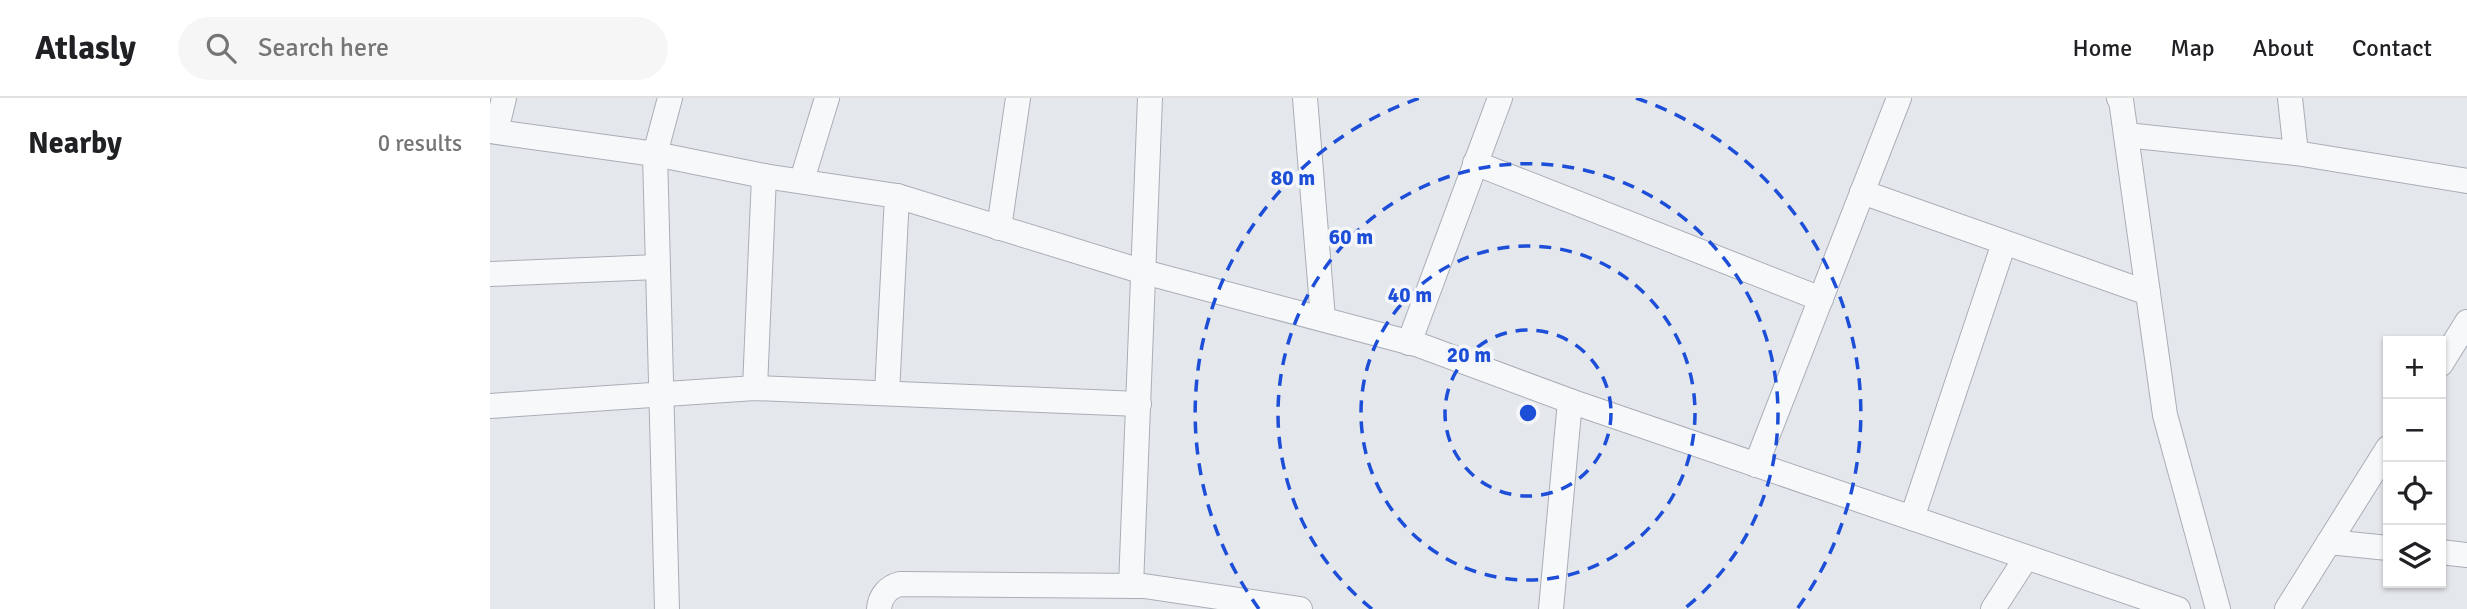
<!DOCTYPE html>
<html lang="en">
<head>
<meta charset="utf-8">
<style>
  :root { --surface:#fff; --page:#f6f6f6; --text:#202124; --muted:#757577; --line:#e0e0e0 }
  body { margin:0; font-family:Signika,sans-serif; background:var(--page); color:var(--text) }
  .controls { position:absolute; right:21px; bottom:21px; display:grid; overflow:hidden; border-radius:0px; box-shadow:0 2px 5px #0004 }
  .controls button { width:63px; height:63px; display:grid; place-items:center; padding:0; border:0; border-bottom:2px solid var(--line); background:var(--surface); color:var(--text); font:35px sans-serif }
  .list { margin:0; padding:0; list-style:none }
  h2 { display:flex; justify-content:space-between; align-items:center; height:91px; margin:0; padding:0 28px; font-size:30px }
  h2 small { font-size:23px; font-weight:400; color:var(--muted) }
  .icon { flex:none; width:38px; height:38px; fill:none; stroke:currentColor; stroke-width:2; stroke-linecap:round; stroke-linejoin:round }
  .map { position:relative; flex:none; width:1977px; height:511px; overflow:hidden }
  header { display:flex; align-items:center; gap:42px; box-sizing:border-box; height:98px; padding:0 35px; background:var(--surface); border-bottom:2px solid var(--line) }
  header strong { font-size:33px }
  nav { display:flex; gap:38px; margin-inline-start:auto; font-size:24px }
  .search { width:490px; height:63px; background:var(--page); display:flex; align-items:center; gap:18px; box-sizing:border-box; padding:0 24px; border-radius:38px; color:var(--muted); font-size:26px }
  main { display:flex }
  aside { flex:1; background:var(--surface) }
  .map>svg:first-child { display:block }
  .lines { fill:none; stroke-linecap:round; stroke-linejoin:round }
  .street-casing { stroke:#a9aeb7; stroke-width:26 }
  .street { stroke:#f7f8fa; stroke-width:24 }
  .ring { fill:none; stroke:#1d4ed8; stroke-width:3.5; stroke-dasharray:12 9 }
  .centre { fill:#1d4ed8; stroke:#f4f6f9; stroke-width:3.5 }
  .ring-label { font-size:21px; text-anchor:middle; font-weight:bold; fill:#1d4ed8; stroke:#f4f6f9; stroke-width:7; stroke-linejoin:round; paint-order:stroke }
</style>
</head>
<body>
<header>
<strong>Atlasly</strong>
<div class="search"><svg class="icon" aria-label="search" viewBox="0 0 24 24"><circle cx="10" cy="10" r="6"/><path d="M15 15l6 6"/></svg>Search here</div>
<nav><a>Home</a><a>Map</a><a>About</a><a>Contact</a></nav>
</header>
<main>
<aside>
<h2>Nearby<small>0 results</small></h2>
<ul class="list">
</ul>
</aside>
<div class="map">
<svg width="1977" height="511" viewBox="0 0 1977 511">
  <rect width="100%" height="100%" fill="#e4e7ec"/>
  <g class="lines">
    <defs>
      <g id="street">
        <polyline points="815,0 833,221"/>
        <polyline points="1629,0 1631,2 1675,317 1728,511"/>
        <polyline points="1800,0 1806,55"/>
        <polyline points="0,33 165,56 180,0"/>
        <polyline points="6,33 14,0"/>
        <polyline points="1636,37 1806,55 1977,83"/>
        <polyline points="985,65 1331,201"/>
        <polyline points="312,82 337,0"/>
        <polyline points="1372,94 1658,195"/>
        <polyline points="509,130 528,0"/>
        <polyline points="0,176 167,169"/>
        <polyline points="919,245 1010,0"/>
        <polyline points="1951,266 1977,224"/>
        <polyline points="265,290 274,78"/>
        <polyline points="397,295 407,98"/>
        <polyline points="0,308 265,290 649,306"/>
        <polyline points="1266,367 1409,0"/>
        <polyline points="1422,420 1514,145"/>
        <polyline points="1839,444 1898,450"/>
        <polyline points="1951,454 1977,457"/>
        <polyline points="641,488 660,0"/>
        <polyline points="177,511 165,56 274,78 407,98 654,174 929,247 1080,303 1688,511"/>
        <path d="M389,511C390,498 398,489 410,486L654,488L810,511"/>
        <polyline points="1061,511 1080,303"/>
        <polyline points="1503,511 1536,460"/>
        <polyline points="1797,511 1898,350"/>
      </g>
    </defs>
    <use href="#street" class="street-casing"/>
    <use href="#street" class="street"/>
  </g>
  <g class="ring">
    <circle cx="1038" cy="315" r="83"/>
    <circle cx="1038" cy="315" r="167"/>
    <path d="M882 511A250 250 0 1 1 1194 511"/>
    <path d="M769 511A333 333 0 0 1 930 0M1146 0A333 333 0 0 1 1307 511"/>
  </g>
  <circle cx="1038" cy="315" r="10" class="centre"/>
  <g class="ring-label">
    <text x="803" y="87">80 m</text>
    <text x="861" y="146">60 m</text>
    <text x="920" y="204">40 m</text>
    <text x="979" y="264">20 m</text>
  </g>
</svg>
<div class="controls">
<button>+</button>
<button>−</button>
<button><svg class="icon" aria-label="locate" viewBox="0 0 24 24"><circle cx="12" cy="12" r="6"/><path d="M12 2v4M12 18v4M2 12h4M18 12h4"/></svg></button>
<button><svg class="icon" aria-label="layers" viewBox="0 0 24 24"><path d="M12 4l9 5-9 5-9-5zM3 14l9 5 9-5"/></svg></button>
</div>
</div>
</main>
</body>
</html>
